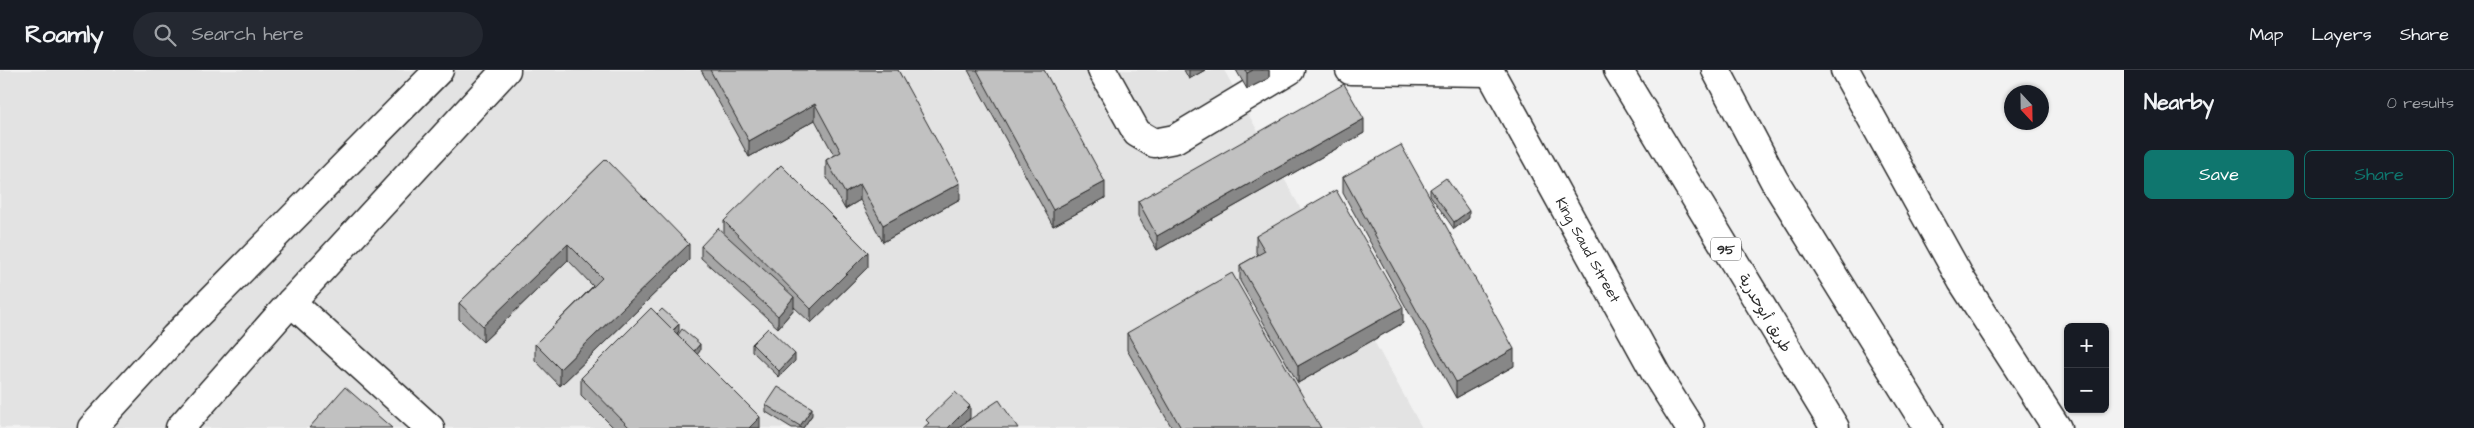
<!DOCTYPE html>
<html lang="en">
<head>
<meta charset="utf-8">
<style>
  :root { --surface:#171b24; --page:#242831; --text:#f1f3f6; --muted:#9ea1a6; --line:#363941; --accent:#0f766e }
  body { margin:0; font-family:"Architects Daughter","Playpen Sans Arabic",sans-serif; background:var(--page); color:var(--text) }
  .controls { position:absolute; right:15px; bottom:15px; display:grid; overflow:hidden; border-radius:8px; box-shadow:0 1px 4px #0004 }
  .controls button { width:45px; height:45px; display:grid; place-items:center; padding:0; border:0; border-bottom:1px solid var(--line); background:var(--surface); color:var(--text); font:25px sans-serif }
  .compass { position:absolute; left:2004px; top:15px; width:45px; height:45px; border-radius:50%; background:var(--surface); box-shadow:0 1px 4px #0004; rotate:158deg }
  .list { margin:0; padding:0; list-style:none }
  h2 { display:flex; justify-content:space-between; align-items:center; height:65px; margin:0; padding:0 20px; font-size:21px }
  h2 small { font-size:16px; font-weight:400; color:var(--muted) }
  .actions { display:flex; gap:10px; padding:15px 20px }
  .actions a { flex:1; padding:11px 0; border:1px solid var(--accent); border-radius:8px; text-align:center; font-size:18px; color:var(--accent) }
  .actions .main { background:var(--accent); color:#fff }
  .icon { flex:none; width:28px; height:28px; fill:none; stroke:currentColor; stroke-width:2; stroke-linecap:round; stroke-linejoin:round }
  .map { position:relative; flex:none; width:2124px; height:358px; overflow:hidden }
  header { display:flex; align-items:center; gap:30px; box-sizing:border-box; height:70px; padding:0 25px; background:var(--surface); border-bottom:1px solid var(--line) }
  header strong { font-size:24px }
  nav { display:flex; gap:28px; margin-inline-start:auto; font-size:18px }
  .search { width:350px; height:45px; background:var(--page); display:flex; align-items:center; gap:12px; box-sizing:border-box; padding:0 18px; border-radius:28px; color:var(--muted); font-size:19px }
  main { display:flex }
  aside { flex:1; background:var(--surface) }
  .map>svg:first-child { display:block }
  .built { fill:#e3e3e3 }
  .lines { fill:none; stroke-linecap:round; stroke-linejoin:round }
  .minor-casing { stroke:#2b2b2b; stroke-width:31 }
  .major-casing { stroke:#2b2b2b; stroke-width:31 }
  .highway-casing { stroke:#2b2b2b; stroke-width:31 }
  .minor { stroke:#fff; stroke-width:28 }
  .major { stroke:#fff; stroke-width:28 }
  .highway { stroke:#fff; stroke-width:28 }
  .wall { fill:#a6a6a6; stroke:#2b2b2b }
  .shaded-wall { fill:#878787; stroke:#2b2b2b }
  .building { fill:#c1c1c1; stroke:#2b2b2b }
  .labels { text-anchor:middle; stroke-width:4.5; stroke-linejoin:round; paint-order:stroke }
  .shield { fill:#fff; stroke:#6b6b6b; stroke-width:1 }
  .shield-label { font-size:14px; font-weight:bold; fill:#2b2b2b }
  .street-label { font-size:15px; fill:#2b2b2b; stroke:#fff }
</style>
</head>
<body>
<header>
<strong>Roamly</strong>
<div class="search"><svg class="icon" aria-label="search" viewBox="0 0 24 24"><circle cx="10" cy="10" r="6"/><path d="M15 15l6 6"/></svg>Search here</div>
<nav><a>Map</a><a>Layers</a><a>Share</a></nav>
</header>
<main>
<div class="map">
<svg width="2124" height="358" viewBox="0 0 2124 358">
  <rect width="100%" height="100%" fill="#f2f2f2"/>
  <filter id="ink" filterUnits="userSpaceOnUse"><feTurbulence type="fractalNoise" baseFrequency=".02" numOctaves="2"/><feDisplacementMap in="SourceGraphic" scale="10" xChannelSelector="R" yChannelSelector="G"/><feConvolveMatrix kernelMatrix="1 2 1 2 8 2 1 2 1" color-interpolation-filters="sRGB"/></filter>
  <g filter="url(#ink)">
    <polygon class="built" points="0,0 1224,0 1422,358 0,358"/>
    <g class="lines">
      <defs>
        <g id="minor">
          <polyline points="1102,0 1137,63 1154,73 1175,69 1290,0"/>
          <polyline points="1350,0 1490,2"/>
          <polyline points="291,232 430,358"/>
          <polyline points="92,358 175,267 439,0"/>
          <polyline points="180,358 291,232 506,0"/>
        </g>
        <g id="major">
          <polyline points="1489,0 1656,304 1690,358"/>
          <polyline points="1845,0 1962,211 2057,358"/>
        </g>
        <g id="highway">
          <polyline points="1618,0 1835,358"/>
          <polyline points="1716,0 1774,110 1928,358"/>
        </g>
      </defs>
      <use href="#minor" class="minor-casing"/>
      <use href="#major" class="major-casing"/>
      <use href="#highway" class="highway-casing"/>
      <use href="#minor" class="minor"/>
      <use href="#major" class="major"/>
      <use href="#highway" class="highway"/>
    </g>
    <g class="wall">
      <polygon points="701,0 898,0 960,129 883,172 860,130 845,139 826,106 826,90 834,85 815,50 749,87"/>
      <polygon points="968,0 1044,0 1105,128 1053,156"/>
      <polygon points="1184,0 1205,0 1189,9"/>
      <polygon points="1236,0 1269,0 1269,8 1247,19"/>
      <polygon points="1364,63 1157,180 1138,146 1138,131"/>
      <polygon points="606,89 689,190 560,316 535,290 535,274 593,216 568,190 483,272 459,249 459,233"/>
      <polygon points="1343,107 1514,296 1456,328 1343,123"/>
      <polygon points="1430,119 1469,148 1454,159 1430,125"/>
      <polygon points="724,151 868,197 811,253 794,237 794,239 778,258 701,188 701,176 724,163"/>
      <polygon points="1256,166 1403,253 1298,313 1240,211 1240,195 1258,185 1256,182"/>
      <polygon points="657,244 679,261 677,264 700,281 697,284 760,358 614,358 581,325 581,308"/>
      <polygon points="1127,263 1321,358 1172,358 1127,280"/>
      <polygon points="752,274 795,291 779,307 752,281"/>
      <polygon points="766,335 812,345 803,358 792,358 766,342"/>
    </g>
    <g class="shaded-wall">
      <polygon points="1189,0 1205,0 1189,9"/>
      <polygon points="1253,0 1269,0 1269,8 1247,19 1247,3"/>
      <polygon points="815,34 815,50 749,87 749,71"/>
      <polygon points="1364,49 1364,63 1157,180 1157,166"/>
      <polygon points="1105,112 1105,128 1053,156 1053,140"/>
      <polygon points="960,113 960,129 883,172 883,155"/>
      <polygon points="860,114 860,130 845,139 845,123"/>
      <polygon points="1469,141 1469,148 1454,159 1454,152"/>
      <polygon points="568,174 568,190 483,272 483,256"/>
      <polygon points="689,174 689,190 560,316 560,299"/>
      <polygon points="868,182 868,197 811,253 811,239"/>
      <polygon points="794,227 794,239 778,258 778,246"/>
      <polygon points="1403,237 1403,253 1298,313 1298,296"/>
      <polygon points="679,254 679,261 672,269 672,262"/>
      <polygon points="700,274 700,281 693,290 693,283"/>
      <polygon points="1514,279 1514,296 1456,328 1456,312"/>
      <polygon points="795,284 795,291 779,307 779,301"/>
      <polygon points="970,336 970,348 961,357 960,356 960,358 948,358"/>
      <polygon points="812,338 812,345 803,358 800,358 800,356"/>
      <polygon points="760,347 760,358 749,358"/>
    </g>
    <g class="building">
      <polygon points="710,0 898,0 960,113 883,155 860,114 845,123 826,90 841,82 815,34 749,71"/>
      <polygon points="977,0 1044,0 1105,112 1053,140"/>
      <polygon points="1245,0 1253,0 1247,3"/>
      <polygon points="1344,14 1364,49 1157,166 1138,131"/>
      <polygon points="1401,75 1514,279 1456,312 1343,107"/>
      <polygon points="606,89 689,174 560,299 535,274 602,208 568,174 483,256 459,233"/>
      <polygon points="781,95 868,182 811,239 724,151"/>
      <polygon points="1446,108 1469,141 1454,152 1430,119"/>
      <polygon points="1336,120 1403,237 1298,296 1240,195 1265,181 1256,166"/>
      <polygon points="718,158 794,227 778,246 701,176"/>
      <polygon points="1232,203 1321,358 1181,358 1127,263"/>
      <polygon points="651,238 760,347 749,358 630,358 581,308"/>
      <polygon points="662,239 679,254 673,260 657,244"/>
      <polygon points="768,258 795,284 779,301 752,274"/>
      <polygon points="682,259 700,274 694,281 678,265"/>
      <polygon points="345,317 392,358 309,358"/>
      <polygon points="778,317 812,338 800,356 766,335"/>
      <polygon points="955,322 970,336 948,358 923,358 929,353 926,350"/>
      <polygon points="999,330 1018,358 962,358 960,356"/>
    </g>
  </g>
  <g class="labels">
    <rect class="shield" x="1711" y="167.5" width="30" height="23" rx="4"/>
    <g class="shield-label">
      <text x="1726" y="184">95</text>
    </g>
    <g class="street-label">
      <text transform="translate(1588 180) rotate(61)" y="5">King Saud Street</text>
      <text transform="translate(1765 243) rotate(59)" y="5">طريق أبوحدرية</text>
    </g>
  </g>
</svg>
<div class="controls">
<button>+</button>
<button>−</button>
</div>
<svg class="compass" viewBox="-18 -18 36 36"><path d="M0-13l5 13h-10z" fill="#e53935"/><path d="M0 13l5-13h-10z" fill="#9ea1a6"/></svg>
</div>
<aside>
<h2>Nearby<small>0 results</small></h2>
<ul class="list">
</ul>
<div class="actions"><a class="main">Save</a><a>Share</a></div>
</aside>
</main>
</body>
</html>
